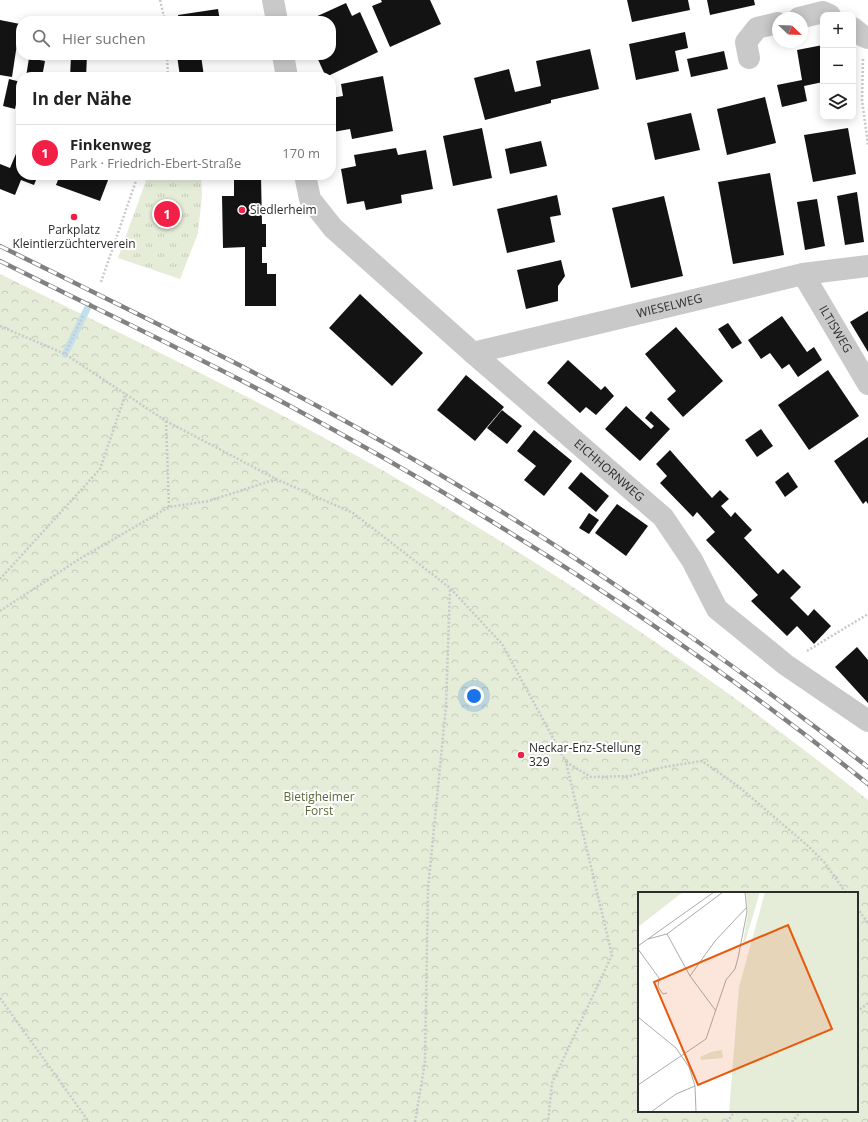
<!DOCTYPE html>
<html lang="de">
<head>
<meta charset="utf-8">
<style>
  :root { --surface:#fff; --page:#f6f6f6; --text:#222; --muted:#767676; --line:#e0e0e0; --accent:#f22046 }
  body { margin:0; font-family:"Open Sans",sans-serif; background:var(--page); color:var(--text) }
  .controls { position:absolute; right:12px; top:12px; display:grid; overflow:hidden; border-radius:8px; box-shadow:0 2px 10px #0003 }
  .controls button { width:36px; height:36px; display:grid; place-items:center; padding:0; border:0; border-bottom:1px solid var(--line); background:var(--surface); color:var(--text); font:20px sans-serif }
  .compass { position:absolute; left:772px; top:12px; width:36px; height:36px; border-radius:50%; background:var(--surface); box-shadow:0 2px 10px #0003; rotate:113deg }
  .you { position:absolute; left:474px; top:696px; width:14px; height:14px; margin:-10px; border:3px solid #fff; border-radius:50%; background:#1a73e8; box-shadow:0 0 0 6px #1a73e833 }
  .badge { display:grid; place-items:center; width:26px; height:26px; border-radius:50%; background:var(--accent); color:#fff; font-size:13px; font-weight:700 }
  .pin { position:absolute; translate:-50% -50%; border:2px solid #fff; box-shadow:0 1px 4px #0006 }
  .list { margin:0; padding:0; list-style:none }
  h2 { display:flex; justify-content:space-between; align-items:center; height:52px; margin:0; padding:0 16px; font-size:17px }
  h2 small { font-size:13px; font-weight:400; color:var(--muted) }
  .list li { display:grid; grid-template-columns:26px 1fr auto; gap:12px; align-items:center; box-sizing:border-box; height:56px; padding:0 16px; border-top:1px solid var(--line) }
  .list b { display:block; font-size:15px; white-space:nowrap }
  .list p { margin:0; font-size:13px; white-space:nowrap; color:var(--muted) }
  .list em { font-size:13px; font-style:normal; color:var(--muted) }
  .icon { flex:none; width:22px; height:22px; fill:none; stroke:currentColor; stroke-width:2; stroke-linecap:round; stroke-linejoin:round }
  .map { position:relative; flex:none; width:868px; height:1122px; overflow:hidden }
  .search { position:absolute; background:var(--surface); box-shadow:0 2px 10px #0003; left:16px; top:16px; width:320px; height:44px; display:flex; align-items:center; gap:10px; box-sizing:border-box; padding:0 14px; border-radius:16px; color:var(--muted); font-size:15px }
  .panel { position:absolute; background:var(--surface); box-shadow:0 2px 10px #0003; left:16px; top:72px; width:320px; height:108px; border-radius:16px }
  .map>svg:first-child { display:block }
  .forest { fill:url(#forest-crowns); fill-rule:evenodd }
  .park { fill:url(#park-tufts) }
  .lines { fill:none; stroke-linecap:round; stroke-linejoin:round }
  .stream { stroke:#c3e1ed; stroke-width:7 }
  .building { fill:#131313 }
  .path { stroke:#c9c9c9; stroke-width:2.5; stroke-dasharray:2 2; stroke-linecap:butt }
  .minor { stroke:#c9c9c9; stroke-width:22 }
  .rail-casing { stroke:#818181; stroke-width:4.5 }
  .rail { stroke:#fff; stroke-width:3; stroke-dasharray:9; stroke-linecap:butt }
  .poi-dot { fill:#f22046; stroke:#fff; stroke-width:1.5 }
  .labels { text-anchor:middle; stroke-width:4; stroke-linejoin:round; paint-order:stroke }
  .poi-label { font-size:12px; fill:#2c2c2c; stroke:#fff; text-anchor:start }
  .street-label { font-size:12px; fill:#2c2c2c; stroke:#fff }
  .park-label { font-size:12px; fill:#556b37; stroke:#fff }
  .inset-road { fill:none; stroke:#ababab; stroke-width:1 }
  .view { fill:#e8590c; fill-opacity:0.15; stroke:#e8590c; stroke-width:2 }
  .inset-edge { fill:none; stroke:#2c2c2c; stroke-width:2 }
</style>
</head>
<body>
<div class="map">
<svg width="868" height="1122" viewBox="0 0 868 1122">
  <defs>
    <pattern id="forest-crowns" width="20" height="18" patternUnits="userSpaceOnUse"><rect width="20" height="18" fill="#e5ecd8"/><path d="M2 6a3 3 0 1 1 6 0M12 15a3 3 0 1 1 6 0" fill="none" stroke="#c5cbba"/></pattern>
    <pattern id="park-tufts" width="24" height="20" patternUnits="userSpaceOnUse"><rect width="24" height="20" fill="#e5ecd8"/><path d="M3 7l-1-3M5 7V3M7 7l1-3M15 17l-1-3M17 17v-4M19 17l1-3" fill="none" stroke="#c5cbba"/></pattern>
  </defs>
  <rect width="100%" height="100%" fill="#fff"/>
  <path class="forest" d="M0,274C128,337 258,399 382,470C551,568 715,677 868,800V1122H0ZM639,893H857V1111H639Z"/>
  <polygon class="park" points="148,175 201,175 202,195 198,233 180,279 118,258"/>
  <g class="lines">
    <polyline class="stream" points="65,354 89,305"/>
  </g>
  <g class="building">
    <polygon points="381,0 430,0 441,24 390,47 372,6 382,2"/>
    <polygon points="627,0 688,0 690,10 632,22"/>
    <polygon points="707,0 754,0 755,5 710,15"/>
    <polygon points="346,3 352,16 360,12 378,52 326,77 316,55 331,55 331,21 311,21 311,19"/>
    <polygon points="218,9 220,21 179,21 178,15"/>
    <polygon points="0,20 20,24 12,77 0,75"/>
    <polygon points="685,32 688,48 675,51 679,71 636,80 629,44"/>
    <polygon points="823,45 823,82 804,86 807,101 782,107 777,85 802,80 797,50"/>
    <polygon points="590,49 599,89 551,100 551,103 485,120 474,78 509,69 515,92 541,86 536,61"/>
    <polygon points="724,51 728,69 691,77 687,59"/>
    <polygon points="177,55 201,55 204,77 180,77"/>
    <polygon points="71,56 87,56 86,77 70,77"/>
    <polygon points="29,58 45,61 42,77 26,77"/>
    <polygon points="383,76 393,131 352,139 350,129 333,132 331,118 331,98 343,96 341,84"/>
    <polygon points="9,79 21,82 15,109 3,106"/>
    <polygon points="765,97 776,143 727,155 717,109"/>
    <polygon points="691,113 700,150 655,160 647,123"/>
    <polygon points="482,128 492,178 453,186 443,136"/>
    <polygon points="848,128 856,174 813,182 804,135"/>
    <polygon points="541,141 547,166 510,174 505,149"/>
    <polygon points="21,142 21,175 38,175 34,185 21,180 15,195 0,189 0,164 10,168"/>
    <polygon points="396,148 398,155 426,150 433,189 401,195 402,203 366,210 364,201 347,204 341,169 356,166 354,155"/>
    <polygon points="770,173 784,255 733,264 718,182"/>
    <polygon points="60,175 110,175 100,201 56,185"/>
    <polygon points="261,176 262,224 266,224 266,247 262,247 262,263 267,263 267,274 276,274 276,306 245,306 245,247 223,248 222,196 234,196 234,177"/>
    <polygon points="857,192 864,242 845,245 837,196"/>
    <polygon points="557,195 561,215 550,217 555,242 507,253 497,209"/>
    <polygon points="664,196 683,276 631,288 612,208"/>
    <polygon points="817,199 825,246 805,250 797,202"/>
    <polygon points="561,260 565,276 558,286 558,301 526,309 517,270"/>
    <polygon points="360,294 423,353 392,386 329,328"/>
    <polygon points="868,311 868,352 850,322"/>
    <polygon points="782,316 807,352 814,347 822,360 798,377 789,364 782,369 770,353 761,359 748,340"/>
    <polygon points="728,323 742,343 732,349 718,329"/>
    <polygon points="676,327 723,381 683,417 667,399 676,391 645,354"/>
    <polygon points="568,360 601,390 605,386 614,396 596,415 586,407 580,413 547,383"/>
    <polygon points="828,370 859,416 809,450 778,405"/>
    <polygon points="466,375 504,407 475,441 437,410"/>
    <polygon points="626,406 651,429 654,426 645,418 651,411 670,429 640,461 605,429"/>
    <polygon points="502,410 522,426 507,444 487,428"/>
    <polygon points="761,429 773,446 757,457 745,440"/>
    <polygon points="534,430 572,461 544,496 524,480 536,466 517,451"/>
    <polygon points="868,437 868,504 866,501 863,504 834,461"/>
    <polygon points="670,450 712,498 720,490 729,499 721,506 731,517 735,512 752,530 744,538 778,574 783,569 801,587 790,598 808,616 814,609 831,626 814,644 797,626 787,636 751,601 758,595 706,540 715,532 697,512 693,517 660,483 667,476 656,464"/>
    <polygon points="581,472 609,496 596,512 568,488"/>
    <polygon points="788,472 798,487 785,497 775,482"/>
    <polygon points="617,504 648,526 626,556 595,533"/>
    <polygon points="589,513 599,520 589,534 579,528"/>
    <polygon points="857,647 868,660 868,703 835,667"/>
  </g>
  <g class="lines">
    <g class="path">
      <polyline points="160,0 165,21"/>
      <polyline points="167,55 168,77"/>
      <polyline points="863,59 862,100 868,145"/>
      <polyline points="101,282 138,175"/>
      <polyline points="0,326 65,354 166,421 276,479 353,513 450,588 502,644 566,762 612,955 552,1083 548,1122"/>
      <polyline points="65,354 83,316"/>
      <polyline points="166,421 169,507"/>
      <polyline points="0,579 100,469 126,393"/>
      <polyline points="0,611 81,558 169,507 209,501 276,479"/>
      <polyline points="807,651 868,614"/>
      <polyline points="566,762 591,777 631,776 664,767 702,761 738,786 808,846 825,863 846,893"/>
      <polyline points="857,908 868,923"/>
      <polyline points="0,998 89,1122"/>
      <polyline points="857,1012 868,1003"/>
      <polyline points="415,1122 425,1062 428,889 446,706 450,589"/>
      <polyline points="727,1122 735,1111"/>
      <polyline points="792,1122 801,1111"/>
    </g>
    <g class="minor">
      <polyline points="273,0 277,21"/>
      <polyline points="799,18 823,12 830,15"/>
      <polyline points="853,28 863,36 868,38"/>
      <polyline points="283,55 287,77"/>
      <polyline points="749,58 746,42 757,28 778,23"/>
      <path id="s1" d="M305,175L310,199L333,228L473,353L663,517L692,560L717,609L786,665L868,721"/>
      <path id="s2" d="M803,274L868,384"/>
      <path id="s3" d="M473,353L803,274L868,266"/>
    </g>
    <defs>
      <g id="rail">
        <path d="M0,246C131,311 263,374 390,446C558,540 716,651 868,767"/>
        <path d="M0,261C96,309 193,354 288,405C491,514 688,639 868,784"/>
      </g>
    </defs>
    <use href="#rail" class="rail-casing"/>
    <use href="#rail" class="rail"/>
  </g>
  <g class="poi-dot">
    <circle cx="242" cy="210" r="4"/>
    <circle cx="74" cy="217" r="4"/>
    <circle cx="521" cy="755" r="4"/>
  </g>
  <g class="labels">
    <g class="poi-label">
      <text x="250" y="214">Siedlerheim</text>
      <text x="74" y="234" text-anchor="middle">Parkplatz<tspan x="74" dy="14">Kleintierzüchterverein</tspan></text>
      <text x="529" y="752">Neckar-Enz-Stellung<tspan x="529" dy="14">329</tspan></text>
    </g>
    <g class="street-label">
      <text dy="4" stroke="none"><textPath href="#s3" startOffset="202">WIESELWEG</textPath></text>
      <text dy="4" stroke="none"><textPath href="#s2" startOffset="64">ILTISWEG</textPath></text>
      <text dy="4" stroke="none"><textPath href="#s1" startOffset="429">EICHHORNWEG</textPath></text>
    </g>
    <g class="park-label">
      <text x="319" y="801">Bietigheimer<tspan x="319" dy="14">Forst</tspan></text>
    </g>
  </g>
  <g transform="translate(638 892)">
    <rect width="220" height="220" fill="#fff"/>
    <path d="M0,0H45L0,35Z" fill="#e5ecd8"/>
    <path d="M108,0H122L107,50H105L110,21ZM127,0H220V220H91L101,95Z" fill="#e5ecd8"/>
    <path d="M84,158L85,166L63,168L62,165L73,160Z" fill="#e5ecd8"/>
    <path class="inset-road" d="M29,42L52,84L78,119M10,47L29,42L85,0M0,54L76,0M0,57L21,86L20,95L25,102L29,101M52,84L77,49L109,15M0,125L38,156L51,175L57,194L58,220M0,193L68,147L88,88L97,77L100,66L109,20L107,0M13,220L38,202L57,194"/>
    <path class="view" d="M150,33L194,137L60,193L16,90Z"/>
    <rect width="220" height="220" class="inset-edge"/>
  </g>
</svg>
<div class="controls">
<button>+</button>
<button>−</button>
<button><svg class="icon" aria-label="layers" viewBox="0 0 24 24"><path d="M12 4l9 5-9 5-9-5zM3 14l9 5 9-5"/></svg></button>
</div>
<svg class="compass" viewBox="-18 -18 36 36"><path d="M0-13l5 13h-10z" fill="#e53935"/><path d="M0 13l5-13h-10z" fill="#767676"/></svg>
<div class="you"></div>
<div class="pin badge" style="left:167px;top:214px">1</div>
<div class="search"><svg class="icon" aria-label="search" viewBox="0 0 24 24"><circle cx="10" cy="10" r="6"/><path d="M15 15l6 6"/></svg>Hier suchen</div>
<section class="panel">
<h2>In der Nähe<small></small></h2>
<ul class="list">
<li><span class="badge">1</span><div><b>Finkenweg</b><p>Park · Friedrich-Ebert-Straße</p></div><em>170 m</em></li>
</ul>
</section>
</div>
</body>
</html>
